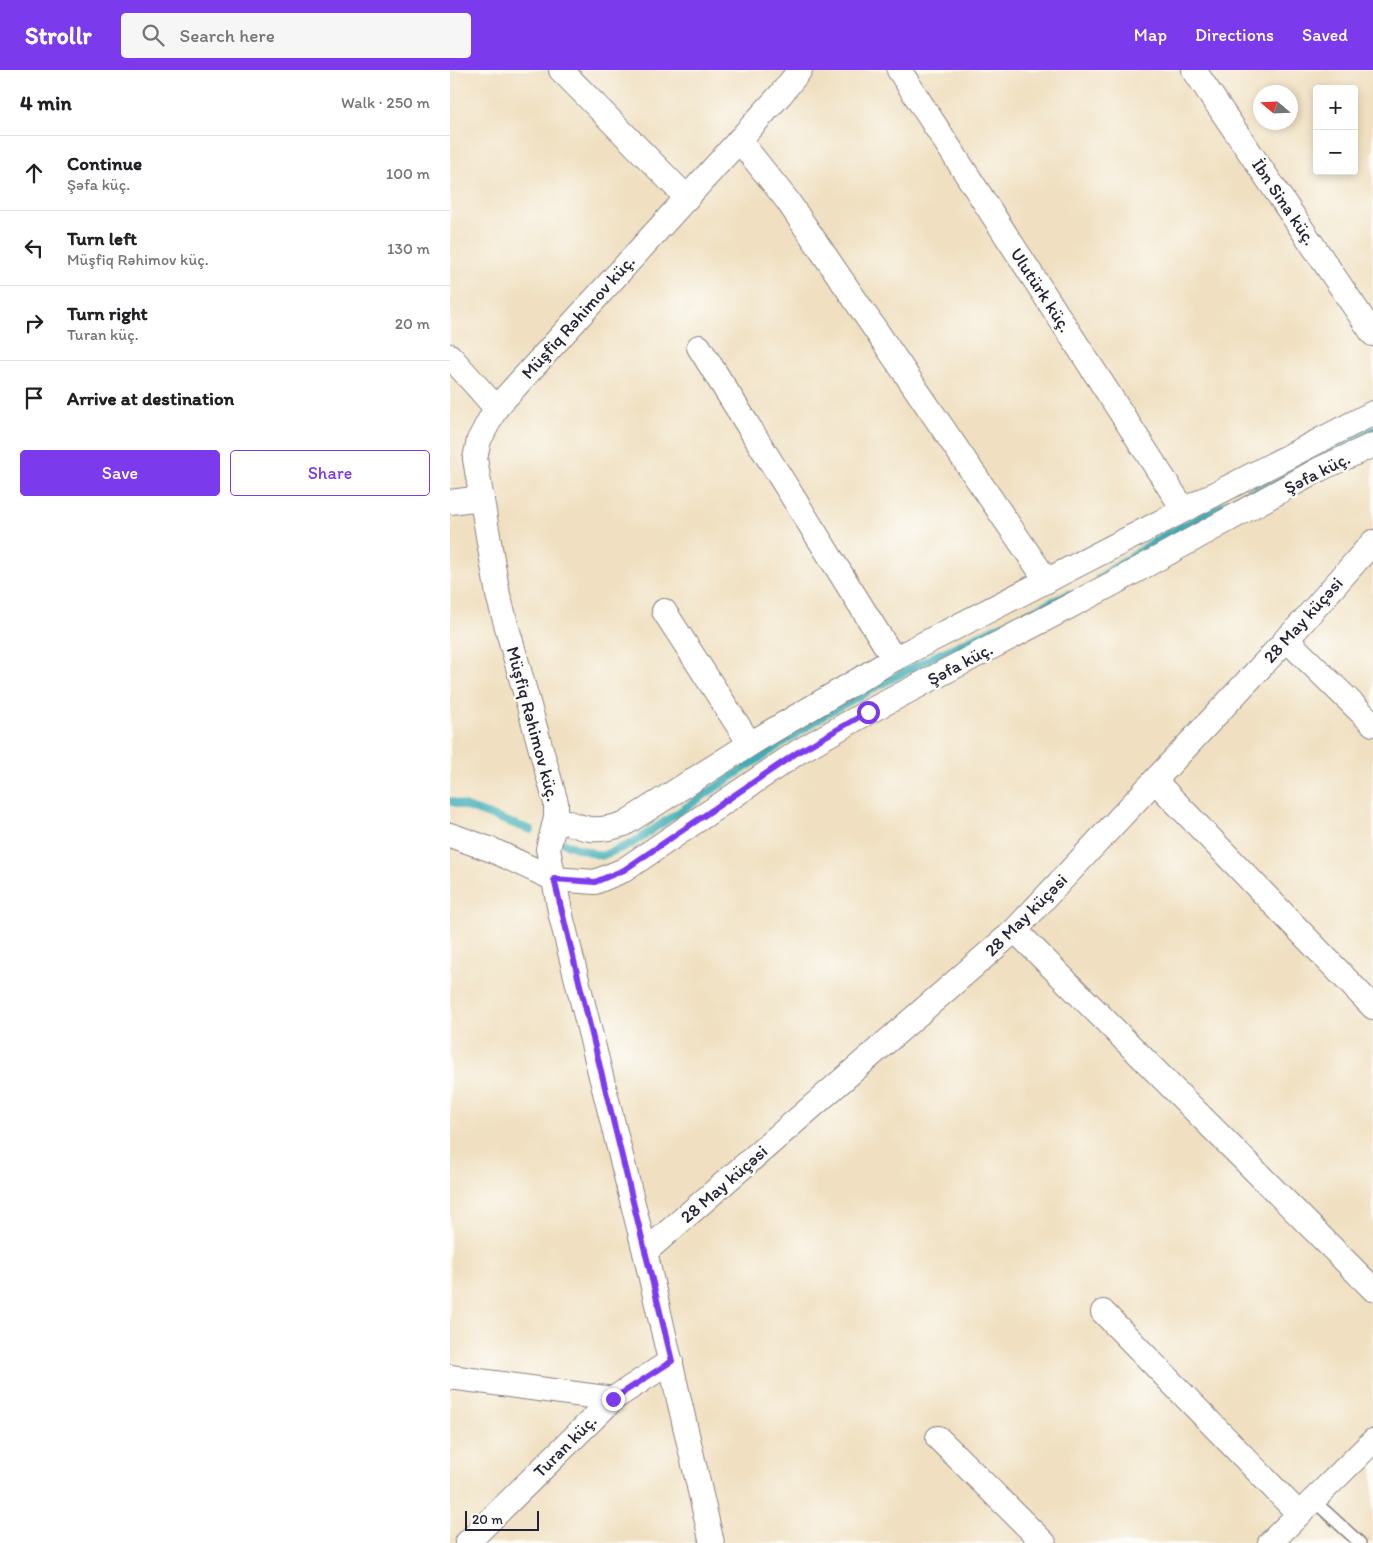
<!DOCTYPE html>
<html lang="en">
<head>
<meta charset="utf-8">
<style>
  :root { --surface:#fff; --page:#f6f6f6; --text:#202124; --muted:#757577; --line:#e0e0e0; --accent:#7c3aed }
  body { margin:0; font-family:Itim,sans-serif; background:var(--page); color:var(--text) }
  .controls { position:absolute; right:15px; top:15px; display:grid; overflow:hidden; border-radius:5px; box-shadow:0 2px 8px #0003 }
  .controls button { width:45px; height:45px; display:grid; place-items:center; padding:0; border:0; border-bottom:1px solid var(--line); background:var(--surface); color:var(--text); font:25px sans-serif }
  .compass { position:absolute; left:803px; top:15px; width:45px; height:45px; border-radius:50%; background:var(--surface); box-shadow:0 2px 8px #0003; rotate:289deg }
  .scale { position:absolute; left:15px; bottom:12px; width:74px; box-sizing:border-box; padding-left:5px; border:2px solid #22223b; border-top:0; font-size:14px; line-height:18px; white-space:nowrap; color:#22223b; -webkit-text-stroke:4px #fdfcf7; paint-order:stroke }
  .stop { position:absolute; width:15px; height:15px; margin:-11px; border:4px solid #7c3aed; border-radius:50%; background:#fff }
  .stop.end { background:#7c3aed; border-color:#fff; box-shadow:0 1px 5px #0008 }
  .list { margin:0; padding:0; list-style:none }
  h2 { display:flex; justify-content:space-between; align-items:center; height:65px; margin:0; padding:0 20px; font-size:21px }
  h2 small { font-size:16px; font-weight:400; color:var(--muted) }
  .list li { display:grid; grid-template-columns:32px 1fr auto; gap:15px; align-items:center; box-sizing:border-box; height:75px; padding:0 20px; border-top:1px solid var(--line) }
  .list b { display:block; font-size:19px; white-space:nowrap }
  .list p { margin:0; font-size:16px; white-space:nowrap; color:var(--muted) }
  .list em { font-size:16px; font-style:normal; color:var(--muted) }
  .actions { display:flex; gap:10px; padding:15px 20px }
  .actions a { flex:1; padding:11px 0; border:1px solid var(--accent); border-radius:5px; text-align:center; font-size:18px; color:var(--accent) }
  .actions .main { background:var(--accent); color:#fff }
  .icon { flex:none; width:28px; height:28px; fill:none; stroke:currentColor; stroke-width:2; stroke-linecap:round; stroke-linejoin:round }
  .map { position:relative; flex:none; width:923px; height:1473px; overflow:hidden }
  header { display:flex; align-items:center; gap:30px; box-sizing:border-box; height:70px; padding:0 25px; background:var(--accent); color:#fff }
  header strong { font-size:24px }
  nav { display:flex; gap:28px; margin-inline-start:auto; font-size:18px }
  .search { width:350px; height:45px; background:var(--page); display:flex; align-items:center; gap:12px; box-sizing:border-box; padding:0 18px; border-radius:5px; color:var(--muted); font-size:19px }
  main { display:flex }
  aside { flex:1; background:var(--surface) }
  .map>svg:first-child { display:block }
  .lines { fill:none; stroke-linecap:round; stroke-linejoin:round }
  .stream { stroke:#3daeb7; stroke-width:8 }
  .lane-casing { stroke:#89817e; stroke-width:14 }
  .street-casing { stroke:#89817e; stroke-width:26 }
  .lane { stroke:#fff; stroke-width:11 }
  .street { stroke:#fff; stroke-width:24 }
  .route { stroke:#7c3aed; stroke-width:6 }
  .labels { text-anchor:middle; stroke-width:5; stroke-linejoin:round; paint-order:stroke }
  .street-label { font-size:18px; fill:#22223b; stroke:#fdfcf7 }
</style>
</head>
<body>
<header>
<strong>Strollr</strong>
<div class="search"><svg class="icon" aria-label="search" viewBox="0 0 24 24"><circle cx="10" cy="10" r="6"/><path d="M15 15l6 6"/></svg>Search here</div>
<nav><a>Map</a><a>Directions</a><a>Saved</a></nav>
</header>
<main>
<aside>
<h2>4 min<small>Walk · 250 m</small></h2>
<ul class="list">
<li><svg class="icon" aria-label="ahead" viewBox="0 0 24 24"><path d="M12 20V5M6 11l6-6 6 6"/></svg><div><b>Continue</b><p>Şəfa küç.</p></div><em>100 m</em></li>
<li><svg class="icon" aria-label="left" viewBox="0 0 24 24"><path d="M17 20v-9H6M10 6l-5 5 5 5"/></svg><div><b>Turn left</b><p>Müşfiq Rəhimov küç.</p></div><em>130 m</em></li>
<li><svg class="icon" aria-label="right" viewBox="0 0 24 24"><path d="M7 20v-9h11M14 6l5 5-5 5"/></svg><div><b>Turn right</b><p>Turan küç.</p></div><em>20 m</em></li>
<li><svg class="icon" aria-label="arrive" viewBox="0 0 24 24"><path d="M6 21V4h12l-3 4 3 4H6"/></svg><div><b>Arrive at destination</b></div></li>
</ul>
<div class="actions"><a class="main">Save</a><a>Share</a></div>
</aside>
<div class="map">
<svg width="923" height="1473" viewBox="0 0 923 1473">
  <rect width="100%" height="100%" fill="#fdfcf7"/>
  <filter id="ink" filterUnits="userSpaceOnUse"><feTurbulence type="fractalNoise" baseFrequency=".02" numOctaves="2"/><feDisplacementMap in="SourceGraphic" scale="10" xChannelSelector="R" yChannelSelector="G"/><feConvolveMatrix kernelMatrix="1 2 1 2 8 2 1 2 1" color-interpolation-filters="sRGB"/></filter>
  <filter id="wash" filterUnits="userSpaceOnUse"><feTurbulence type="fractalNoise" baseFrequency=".0096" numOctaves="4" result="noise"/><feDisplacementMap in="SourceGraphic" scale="20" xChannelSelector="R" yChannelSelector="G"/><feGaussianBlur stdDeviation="1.12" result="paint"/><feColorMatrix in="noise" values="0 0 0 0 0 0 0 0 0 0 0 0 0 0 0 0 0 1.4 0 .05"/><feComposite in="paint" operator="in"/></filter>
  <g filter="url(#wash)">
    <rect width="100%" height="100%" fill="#f0e0c1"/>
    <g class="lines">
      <g class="stream">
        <polyline points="874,384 923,360"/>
        <polyline points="649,508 711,467 851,396"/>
        <polyline points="0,731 81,760"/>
        <polyline points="113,773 151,786 181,774 379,642 481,588 619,524"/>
      </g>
    </g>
  </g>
  <g filter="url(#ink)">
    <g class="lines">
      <defs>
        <polyline id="lane" points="863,1430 910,1473"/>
        <g id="street">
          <polyline points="111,0 237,128"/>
          <polyline points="449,0 734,440"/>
          <polyline points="744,0 923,264"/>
          <polyline points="289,70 337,130 597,511"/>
          <polyline points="249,277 444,589"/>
          <polyline points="0,286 46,338"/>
          <polyline points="0,432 32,428"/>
          <polyline points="214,541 300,674"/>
          <polyline points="836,569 923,654"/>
          <polyline points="705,711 923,937"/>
          <path d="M106,748C136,759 142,764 174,754L300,674L444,589L923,343"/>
          <polyline points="0,765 42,780 104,809 145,812 174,800 348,682 418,642 660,515 870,399 923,375"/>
          <polyline points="565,860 923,1219"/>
          <polyline points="195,1182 565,860 849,556 923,472"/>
          <polyline points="653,1242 849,1444"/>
          <polyline points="0,1307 163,1329"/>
          <polyline points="488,1368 594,1473"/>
          <polyline points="17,1473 163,1329 221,1291"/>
          <polyline points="262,1473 195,1182 111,846 98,779 106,748 106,733 48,525 25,389 29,370 46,338 331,24 350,0"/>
          <polyline points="820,1473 923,1371"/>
        </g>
      </defs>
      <use href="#lane" class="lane-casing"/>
      <use href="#street" class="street-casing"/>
      <use href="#lane" class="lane"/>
      <use href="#street" class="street"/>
    </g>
  </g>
  <g class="lines" filter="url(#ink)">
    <polyline class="route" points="163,1329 222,1291 104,809 145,812 174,800 348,682 418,642"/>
  </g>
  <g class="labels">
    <g class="street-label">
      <text transform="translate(834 132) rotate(56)" y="6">İbn Sina küç.</text>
      <text transform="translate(591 220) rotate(57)" y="6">Ulutürk küç.</text>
      <text transform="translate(128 247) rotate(-48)" y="6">Müşfiq Rəhimov küç.</text>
      <text transform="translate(867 403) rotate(-27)" y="6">Şəfa küç.</text>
      <text transform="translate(853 550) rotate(-48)" y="6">28 May küçəsi</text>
      <text transform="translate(510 594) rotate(-28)" y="6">Şəfa küç.</text>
      <text transform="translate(83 654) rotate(75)" y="6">Müşfiq Rəhimov küç.</text>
      <text transform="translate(576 845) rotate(-45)" y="6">28 May küçəsi</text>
      <text transform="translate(274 1114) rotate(-41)" y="6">28 May küçəsi</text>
      <text transform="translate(115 1376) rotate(-45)" y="6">Turan küç.</text>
    </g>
  </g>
</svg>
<div class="controls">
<button>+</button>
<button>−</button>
</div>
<svg class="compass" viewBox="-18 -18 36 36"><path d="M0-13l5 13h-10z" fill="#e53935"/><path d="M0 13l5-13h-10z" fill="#757577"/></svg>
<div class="scale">20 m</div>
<div class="stop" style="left:418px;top:642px"></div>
<div class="stop end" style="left:163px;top:1329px"></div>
</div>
</main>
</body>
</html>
